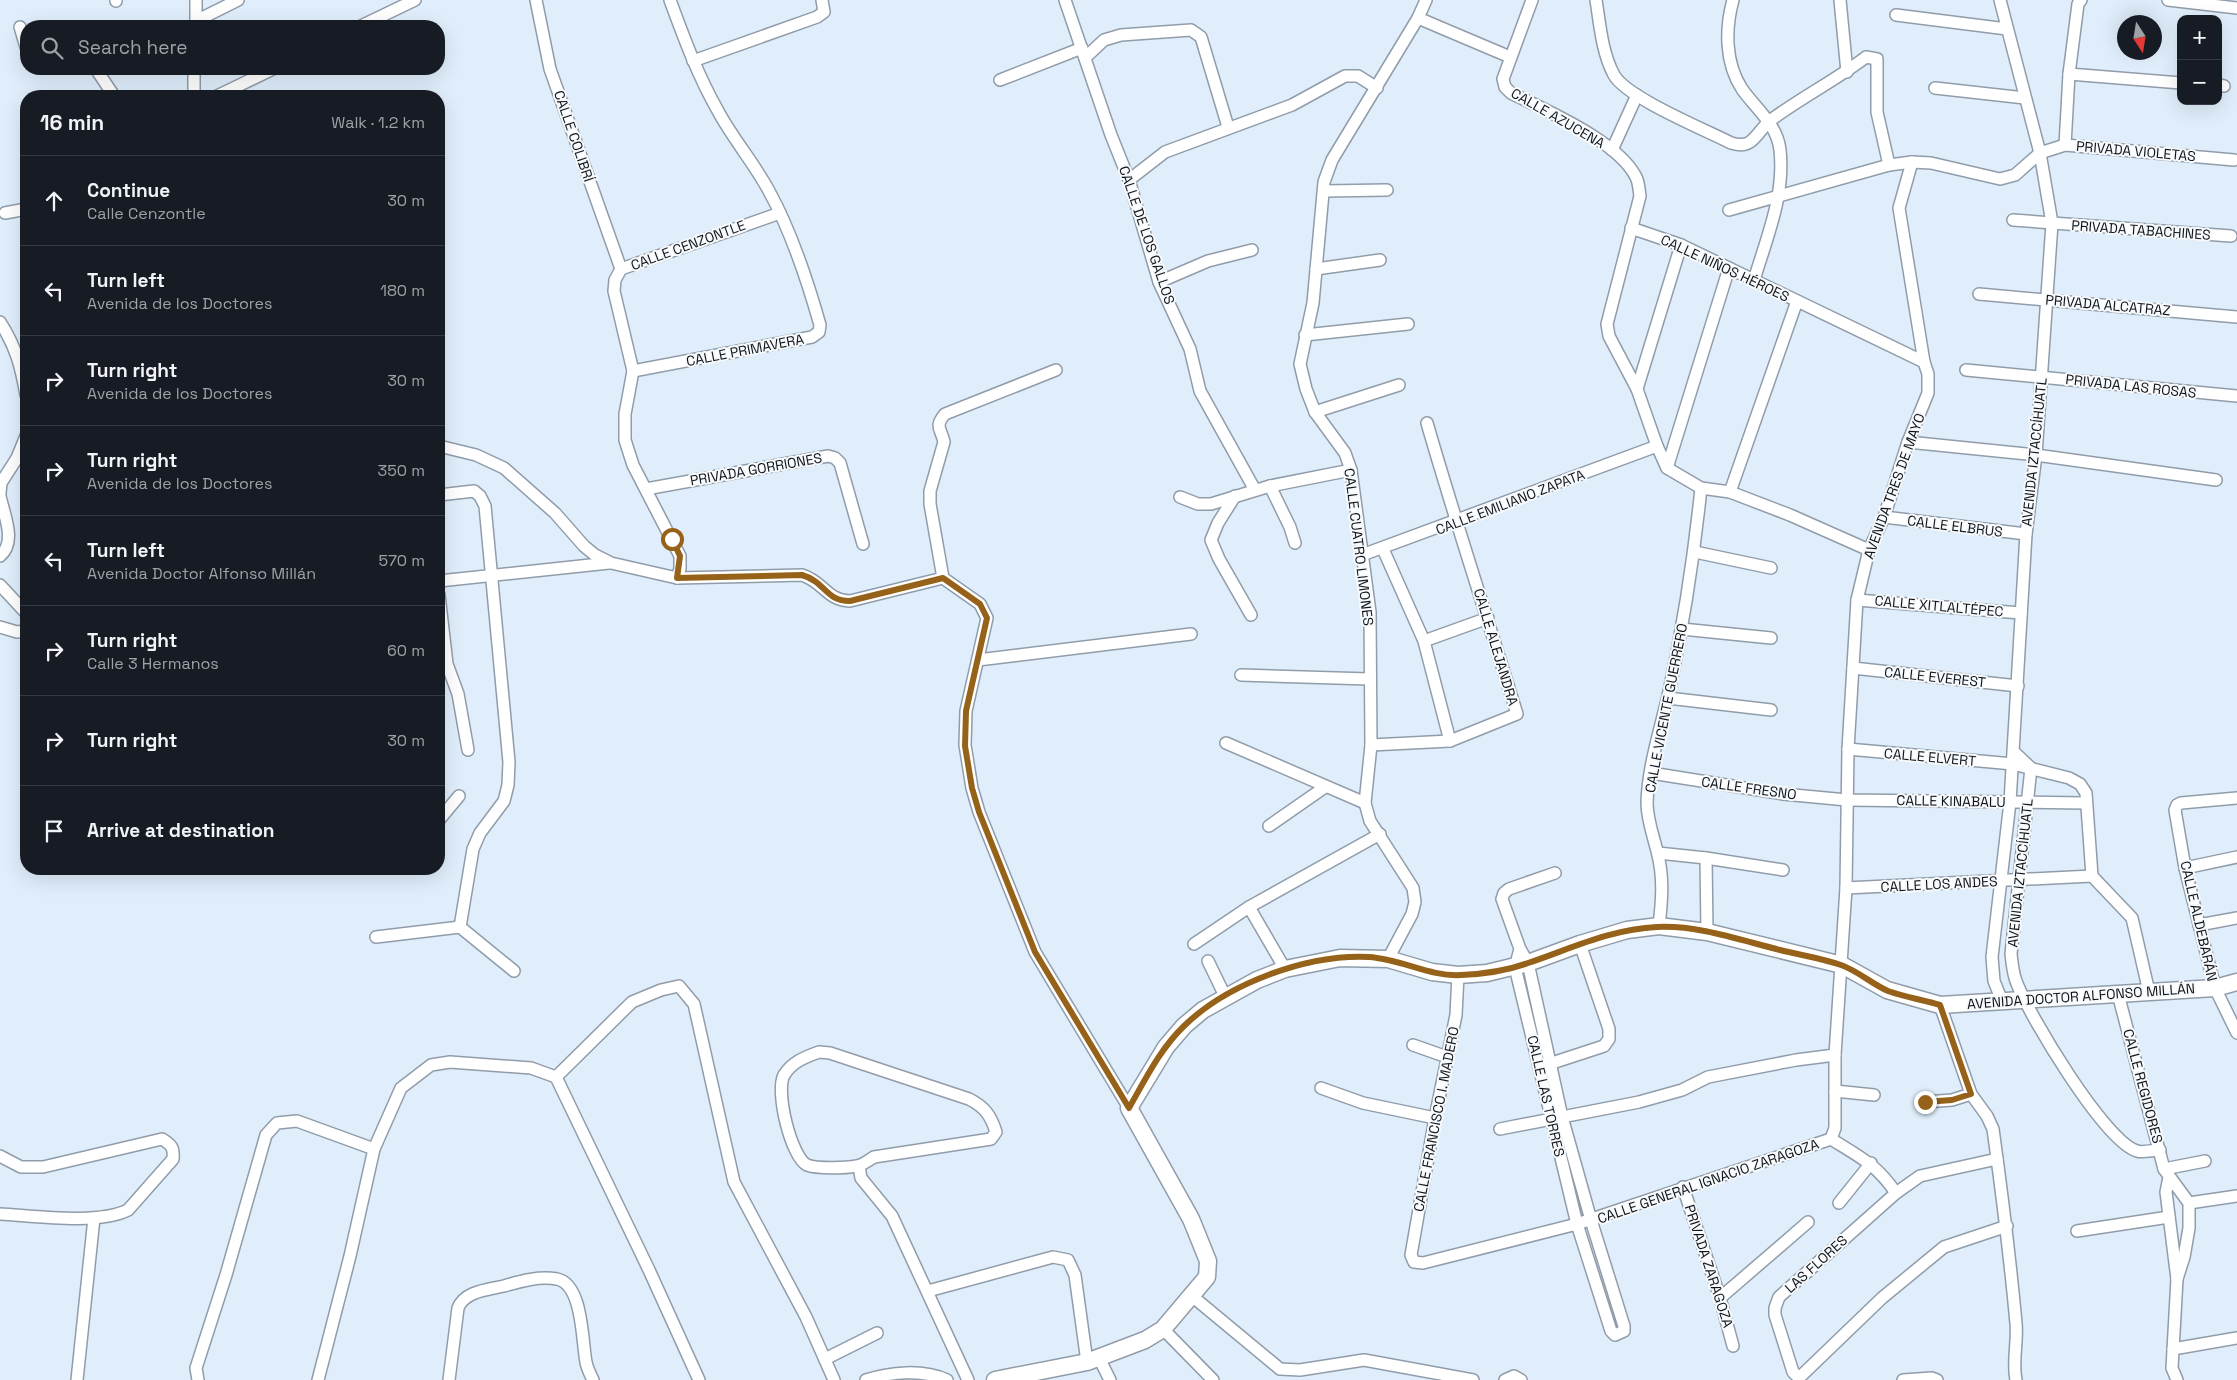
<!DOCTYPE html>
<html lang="en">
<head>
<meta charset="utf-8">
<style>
  :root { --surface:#171b24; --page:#20242c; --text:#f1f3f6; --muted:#9ea1a6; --line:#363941 }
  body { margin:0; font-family:"Space Grotesk",sans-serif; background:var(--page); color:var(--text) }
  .controls { position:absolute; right:15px; top:15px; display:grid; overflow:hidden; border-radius:10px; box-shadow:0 5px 20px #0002 }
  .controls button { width:45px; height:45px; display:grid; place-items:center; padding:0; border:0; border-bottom:1px solid var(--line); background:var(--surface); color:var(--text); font:25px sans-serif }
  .compass { position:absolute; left:2117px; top:15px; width:45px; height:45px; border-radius:50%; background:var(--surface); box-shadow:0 5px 20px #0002; rotate:168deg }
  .stop { position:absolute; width:15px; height:15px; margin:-11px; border:4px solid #966118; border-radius:50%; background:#fff }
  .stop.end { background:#966118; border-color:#fff; box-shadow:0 1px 5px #0008 }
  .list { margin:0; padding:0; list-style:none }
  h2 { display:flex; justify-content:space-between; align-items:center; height:65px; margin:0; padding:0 20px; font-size:21px }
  h2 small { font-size:16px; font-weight:400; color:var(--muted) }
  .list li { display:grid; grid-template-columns:32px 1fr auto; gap:15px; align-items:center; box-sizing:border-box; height:90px; padding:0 20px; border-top:1px solid var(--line) }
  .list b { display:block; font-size:19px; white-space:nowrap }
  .list p { margin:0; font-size:16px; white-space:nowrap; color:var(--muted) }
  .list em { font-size:16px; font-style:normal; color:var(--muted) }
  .icon { flex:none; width:28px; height:28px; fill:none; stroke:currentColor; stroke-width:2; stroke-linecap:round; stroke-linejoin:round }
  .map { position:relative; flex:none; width:2237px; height:1380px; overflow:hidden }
  .search { position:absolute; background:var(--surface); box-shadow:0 5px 20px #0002; left:20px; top:20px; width:425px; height:55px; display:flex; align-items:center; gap:12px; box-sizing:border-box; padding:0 18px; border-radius:20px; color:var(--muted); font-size:19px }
  .panel { position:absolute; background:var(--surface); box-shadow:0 5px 20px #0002; left:20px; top:90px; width:425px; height:785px; border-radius:20px }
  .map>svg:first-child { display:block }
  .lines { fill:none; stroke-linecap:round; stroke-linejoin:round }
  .minor-casing { stroke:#909ca9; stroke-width:14 }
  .secondary-casing { stroke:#909ca9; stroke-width:19 }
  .minor { stroke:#fff; stroke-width:11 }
  .secondary { stroke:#fff; stroke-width:16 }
  .route { stroke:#966118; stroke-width:6 }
  .labels { text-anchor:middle; stroke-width:4; stroke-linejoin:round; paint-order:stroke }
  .street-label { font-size:14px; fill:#101419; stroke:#f7fafc }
</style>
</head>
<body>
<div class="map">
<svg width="2237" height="1380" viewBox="0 0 2237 1380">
  <rect width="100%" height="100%" fill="#e0eefc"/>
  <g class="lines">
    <defs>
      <g id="minor">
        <polyline points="116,0 116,1"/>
        <polyline points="536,0 550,69 621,269"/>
        <polyline points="1065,0 1111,135 1129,180 1159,282 1190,349 1200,391 1255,490"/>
        <path d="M1532,0L1503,79L1505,87L1511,93C1547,111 1618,141 1636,177C1639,183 1639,190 1640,196L1607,324L1609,336L1637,389L1657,446L1667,468L1701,488L1730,492L1790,515L1869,550"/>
        <path d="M1596,0C1600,25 1602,53 1614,75C1627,98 1706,130 1731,143C1738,145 1744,146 1750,142C1758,136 1763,126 1771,120C1802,97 1836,80 1866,57L1877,59V112L1889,165"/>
        <path d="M1733,0C1725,29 1725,63 1742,89C1756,109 1777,124 1780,150C1785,195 1767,237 1754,280"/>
        <polyline points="1840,0 1847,72"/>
        <polyline points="2000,0 2040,153 2052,223 2036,455 2026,534 2010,802 1992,957 1994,981 2002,1001"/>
        <polyline points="2168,0 2237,8"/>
        <polyline points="1896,15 2007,29"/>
        <polyline points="1418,18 1510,57"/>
        <polyline points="196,21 238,0"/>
        <polyline points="196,26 196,0"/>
        <polyline points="361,26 415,0"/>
        <polyline points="20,27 26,47"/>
        <polyline points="1086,57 1104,40 1121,35 1191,30 1201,37 1228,127"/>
        <polyline points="693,61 817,17 824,12 822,0"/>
        <polyline points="96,69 114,96"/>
        <polyline points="2069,74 2181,83"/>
        <polyline points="1000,80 1082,48"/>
        <polyline points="2218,85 2224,86"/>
        <polyline points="1935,88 2025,98"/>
        <polyline points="194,96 194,69"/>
        <polyline points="217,96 273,69"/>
        <polyline points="2065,145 2069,74 2078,4 2081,0"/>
        <polyline points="1612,150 1637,95"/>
        <polyline points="1129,180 1165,152 1292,105 1345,76 1358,76 1377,88"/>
        <polyline points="1324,191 1387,190"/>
        <polyline points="1729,210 1889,165 1912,162 1931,163 2000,179 2015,175 2040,153 2065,145 2234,160"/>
        <polyline points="5,213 26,209"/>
        <polyline points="2013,220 2231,236"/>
        <polyline points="1631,228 1681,245 1924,362"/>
        <polyline points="1316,269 1380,260"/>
        <polyline points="1159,282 1208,261 1252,250"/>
        <polyline points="1979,294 2237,317"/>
        <path d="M0,322C16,347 21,366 26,395"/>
        <polyline points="1305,335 1408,324"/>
        <polyline points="1966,370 2237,396"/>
        <path d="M633,371L812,337L819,332L820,325C807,279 792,233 769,191C754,163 733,139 718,111C698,76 684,38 670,0"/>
        <polyline points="1637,389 1681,245"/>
        <polyline points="1315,412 1399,385"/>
        <polyline points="1908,442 2036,455 2216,480"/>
        <path d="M439,446L476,455L504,468L555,513L584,546L595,555L611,563L677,578L802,575C824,582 826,600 850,601L943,578L980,604L987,618L966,711L965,745L972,788L979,812L1035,952L1129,1108"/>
        <polyline points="1667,468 1729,268"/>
        <polyline points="1270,486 1290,527 1295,543"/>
        <polyline points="646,489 828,456 835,458 840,463 863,544"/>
        <polyline points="1730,492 1797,301"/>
        <polyline points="0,493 1,483 17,458 26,436"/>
        <polyline points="439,495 474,491 480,496 485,506 509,762 508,785 504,801 480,833 473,849 460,927"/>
        <path d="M0,496C4,515 17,542 0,556"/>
        <polyline points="1235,496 1218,523 1211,540 1219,559 1251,615"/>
        <polyline points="1180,497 1198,504 1211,504 1270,486 1351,470"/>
        <polyline points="1884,517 2026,534"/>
        <polyline points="1383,549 1424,641 1450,741"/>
        <polyline points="1695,552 1771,568"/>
        <polyline points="1362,555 1657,446"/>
        <polyline points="677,578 680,569 680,556 633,465 625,440 625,414 633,371 614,291 615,280 621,269 780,213"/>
        <path d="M943,578L930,504V491L944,442C941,428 934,427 945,414L1056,370"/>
        <polyline points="439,581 609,563"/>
        <polyline points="0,585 26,613"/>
        <polyline points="439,595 447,664 458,694 468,750"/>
        <polyline points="1857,600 2021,613"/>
        <polyline points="0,627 17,632 26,631"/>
        <polyline points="1682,629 1771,638"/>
        <polyline points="1424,641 1488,618"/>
        <polyline points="978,660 1191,634"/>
        <polyline points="1853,668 2018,686"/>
        <polyline points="1241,675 1369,679"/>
        <polyline points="1668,698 1771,710"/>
        <polyline points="1226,743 1365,803"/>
        <path d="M1371,745L1450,741L1517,714C1487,617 1455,520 1427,423"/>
        <polyline points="1848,749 2013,764 2069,778 2080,784 2086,793 2092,876 2132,918 2149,992"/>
        <path d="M2014,752L2031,768L2011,954C2012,963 2013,973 2016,981C2028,1014 2105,1142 2137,1151C2143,1153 2153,1150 2160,1150"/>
        <polyline points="1651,773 1783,794 1847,800 2085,803"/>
        <polyline points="2237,798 2181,803 2177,805 2175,810 2185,868 2215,988 2237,1033"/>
        <polyline points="439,820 459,796"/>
        <polyline points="1269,826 1325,787"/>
        <polyline points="1658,853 1706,858 1783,870"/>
        <polyline points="1706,858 1707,932"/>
        <polyline points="2185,868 2237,857"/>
        <polyline points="1846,888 2092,876"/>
        <polyline points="1249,907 1285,969"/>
        <polyline points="2199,925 2237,918"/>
        <path d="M1659,926C1662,900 1664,877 1657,851C1653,835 1647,819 1647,803C1648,764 1662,725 1670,687C1684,621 1694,556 1701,488"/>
        <polyline points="376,937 460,927 514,971"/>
        <polyline points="1194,944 1249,907 1380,834"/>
        <polyline points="1520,949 1515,967 1577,1224 1611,1331 1615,1335 1624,1331 1624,1326 1591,1220 1562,1117 1528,963 1520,949 1502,899 1504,893 1509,889 1555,873"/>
        <polyline points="1388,959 1412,914 1415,902 1413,888 1370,821 1365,803 1371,745 1370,612 1351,470 1345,453 1315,412 1306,389 1300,364 1313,303 1324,182 1332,160 1418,18 1426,0"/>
        <polyline points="1208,961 1225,996"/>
        <polyline points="1458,975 1456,1015 1435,1118 1411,1255 1414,1262 1423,1263 1577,1224 1831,1139"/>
        <polyline points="2118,994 2164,1169 2189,1203 2189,1228 2184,1257 2177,1279"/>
        <path d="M1940,1005L1971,1094L1987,1116L1993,1129C2002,1194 2010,1258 2016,1323C2018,1342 2012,1361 2016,1380"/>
        <polyline points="1413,1045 1447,1057"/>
        <path d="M819,1052L830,1053L969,1099C985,1107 991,1116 996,1132L991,1139L874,1157C869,1160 863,1165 857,1166C846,1168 817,1169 807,1165C791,1157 775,1091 784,1075C792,1062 805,1057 819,1052Z"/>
        <polyline points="1549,1064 1604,1046 1609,1039 1609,1029 1580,944"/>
        <polyline points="556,1077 632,1002 661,990 679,986 694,1004 734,1182 806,1317 834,1380"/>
        <polyline points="1321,1088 1363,1103 1435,1118"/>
        <polyline points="1835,1091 1874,1095"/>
        <polyline points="1925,1102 1952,1100 1971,1094"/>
        <polyline points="1500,1129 1639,1102 1682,1090 1708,1077 1796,1060 1835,1055"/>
        <polyline points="1831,1139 1835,1128 1835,1055 1846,888 1848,749 1857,600 1869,550 1884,517 1908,442 1928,393 1928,374 1924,362 1899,208 1912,162"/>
        <path d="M1831,1139C1860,1157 1876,1164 1896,1193"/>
        <path d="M0,1156L21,1167H43L162,1139C172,1145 174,1148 173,1159L128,1210C98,1225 35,1216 0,1214"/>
        <polyline points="1997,1159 1920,1176 1896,1193 1779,1297 1775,1308 1775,1315 1793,1372 1797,1376 1802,1375 1882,1298 1944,1247 2007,1226"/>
        <polyline points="859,1166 861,1178 892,1216 968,1380"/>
        <polyline points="2164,1169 2205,1161"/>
        <polyline points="2169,1177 2166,1192 2177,1279 2172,1368 2177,1380"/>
        <polyline points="1683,1187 1720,1298 1733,1346"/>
        <polyline points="1839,1203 1871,1163"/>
        <polyline points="2189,1203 2237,1196"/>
        <polyline points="2077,1231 2169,1217"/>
        <polyline points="928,1291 1053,1257 1068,1260 1075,1275 1087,1362"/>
        <polyline points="1192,1296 1280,1369 1300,1370 1364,1360 1473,1380"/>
        <polyline points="1720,1298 1808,1222"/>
        <polyline points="1163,1329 1213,1380"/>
        <polyline points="2173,1349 2237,1338"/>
        <polyline points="1099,1358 1110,1380"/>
        <polyline points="825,1359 877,1333"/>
        <polyline points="77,1380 94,1218"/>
        <polyline points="198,1380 196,1368 226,1275 266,1135 277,1123 297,1121 374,1149"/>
        <polyline points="318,1380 350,1256 374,1149 401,1088 431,1065 450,1062 531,1068 556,1077 649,1270 699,1380"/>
        <path d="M449,1380L458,1308C465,1291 487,1290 504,1286C521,1281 539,1276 557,1279C583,1284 582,1342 586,1362C587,1368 590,1374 593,1380"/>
        <path d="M866,1380C890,1372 923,1369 947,1380"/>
        <polyline points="1505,1380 1514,1376 1521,1380"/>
        <polyline points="1903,1380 1932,1378 1937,1380"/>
      </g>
      <polyline id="secondary" points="995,1380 1087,1362 1145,1340 1163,1329 1207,1277 1208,1261 1191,1219 1129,1108 1166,1047 1184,1026 1203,1010 1257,980 1285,969 1340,958 1388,959 1432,972 1458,975 1487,973 1528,963 1580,944 1627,930 1659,926 1707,932 1842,965 1887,990 1940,1005 2215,988 2237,982"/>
    </defs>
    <use href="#minor" class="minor-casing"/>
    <use href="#secondary" class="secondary-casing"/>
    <use href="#minor" class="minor"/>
    <use href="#secondary" class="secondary"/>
  </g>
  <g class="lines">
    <path class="route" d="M672,539L680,556L677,578L802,575C826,582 825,601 850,601L943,578L980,604L987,618L966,711L965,746L972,788L979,812L1035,952L1129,1108C1145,1080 1160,1049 1184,1026C1228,983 1308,954 1369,957C1401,959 1430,977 1461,975C1484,974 1506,971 1528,963C1570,949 1611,929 1657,927C1698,925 1740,940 1780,950C1800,955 1821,958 1841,965C1858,971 1872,984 1888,991C1905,997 1923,1000 1940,1005L1971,1094L1952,1100L1925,1102"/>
  </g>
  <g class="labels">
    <g class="street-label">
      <text transform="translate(1558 118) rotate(30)" y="5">CALLE AZUCENA</text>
      <text transform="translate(574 136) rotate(71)" y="5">CALLE COLIBRÍ</text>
      <text transform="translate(2136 151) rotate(5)" y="5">PRIVADA VIOLETAS</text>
      <text transform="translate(2141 230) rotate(4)" y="5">PRIVADA TABACHINES</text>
      <text transform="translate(1147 235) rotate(71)" y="5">CALLE DE LOS GALLOS</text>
      <text transform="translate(688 245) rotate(-20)" y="5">CALLE CENZONTLE</text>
      <text transform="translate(1725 268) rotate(25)" y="5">CALLE NIÑOS HÉROES</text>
      <text transform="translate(2108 305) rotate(5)" y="5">PRIVADA ALCATRAZ</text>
      <text transform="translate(745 350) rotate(-11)" y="5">CALLE PRIMAVERA</text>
      <text transform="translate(2131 386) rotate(6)" y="5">PRIVADA LAS ROSAS</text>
      <text transform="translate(2034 452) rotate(-84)" y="5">AVENIDA IZTACCÍHUATL</text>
      <text transform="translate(756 469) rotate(-10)" y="5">PRIVADA GORRIONES</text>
      <text transform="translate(1894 486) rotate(-70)" y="5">AVENIDA TRES DE MAYO</text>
      <text transform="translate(1510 502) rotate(-21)" y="5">CALLE EMILIANO ZAPATA</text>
      <text transform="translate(1955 526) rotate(7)" y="5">CALLE ELBRUS</text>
      <text transform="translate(1359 547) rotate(83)" y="5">CALLE CUATRO LIMONES</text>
      <text transform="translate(1939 606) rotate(5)" y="5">CALLE XITLALTÉPEC</text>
      <text transform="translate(1496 647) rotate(73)" y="5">CALLE ALEJANDRA</text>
      <text transform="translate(1935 677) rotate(6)" y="5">CALLE EVEREST</text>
      <text transform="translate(1666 708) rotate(-79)" y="5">CALLE VICENTE GUERRERO</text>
      <text transform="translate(1930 757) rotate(5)" y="5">CALLE ELVERT</text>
      <text transform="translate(1749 788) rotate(8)" y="5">CALLE FRESNO</text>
      <text transform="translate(1951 801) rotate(1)" y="5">CALLE KINABALU</text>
      <text transform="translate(2020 873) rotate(-84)" y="5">AVENIDA IZTACCÍHUATL</text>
      <text transform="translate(1939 884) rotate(-3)" y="5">CALLE LOS ANDES</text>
      <text transform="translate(2199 921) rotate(77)" y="5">CALLE ALDEBARÁN</text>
      <text transform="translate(2081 996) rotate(-4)" y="5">AVENIDA DOCTOR ALFONSO MILLÁN</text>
      <text transform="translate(2143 1086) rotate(75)" y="5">CALLE REGIDORES</text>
      <text transform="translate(1546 1096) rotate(77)" y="5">CALLE LAS TORRES</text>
      <text transform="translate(1436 1119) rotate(-79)" y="5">CALLE FRANCISCO I. MADERO</text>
      <text transform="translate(1708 1181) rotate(-19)" y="5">CALLE GENERAL IGNACIO ZARAGOZA</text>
      <text transform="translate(1816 1264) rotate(-42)" y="5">LAS FLORES</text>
      <text transform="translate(1709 1266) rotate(72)" y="5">PRIVADA ZARAGOZA</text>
    </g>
  </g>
</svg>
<div class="controls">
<button>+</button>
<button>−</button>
</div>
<svg class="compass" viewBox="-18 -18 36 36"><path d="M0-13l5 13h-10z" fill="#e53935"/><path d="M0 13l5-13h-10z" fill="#9ea1a6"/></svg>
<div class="stop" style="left:672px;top:539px"></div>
<div class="stop end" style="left:1925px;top:1102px"></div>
<div class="search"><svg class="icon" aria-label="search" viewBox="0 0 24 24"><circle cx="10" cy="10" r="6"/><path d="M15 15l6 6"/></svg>Search here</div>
<section class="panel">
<h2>16 min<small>Walk · 1.2 km</small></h2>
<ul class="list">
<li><svg class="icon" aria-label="ahead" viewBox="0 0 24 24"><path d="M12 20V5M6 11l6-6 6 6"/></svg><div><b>Continue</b><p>Calle Cenzontle</p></div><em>30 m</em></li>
<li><svg class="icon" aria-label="left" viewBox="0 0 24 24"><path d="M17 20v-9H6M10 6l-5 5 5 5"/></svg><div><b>Turn left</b><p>Avenida de los Doctores</p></div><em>180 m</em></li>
<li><svg class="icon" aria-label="right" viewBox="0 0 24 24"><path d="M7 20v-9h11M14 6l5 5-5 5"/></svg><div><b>Turn right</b><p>Avenida de los Doctores</p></div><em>30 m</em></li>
<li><svg class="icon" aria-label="right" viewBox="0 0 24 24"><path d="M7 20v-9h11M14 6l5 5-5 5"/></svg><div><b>Turn right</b><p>Avenida de los Doctores</p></div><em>350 m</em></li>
<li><svg class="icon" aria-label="left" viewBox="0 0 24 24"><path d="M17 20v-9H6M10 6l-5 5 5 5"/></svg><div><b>Turn left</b><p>Avenida Doctor Alfonso Millán</p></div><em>570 m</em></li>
<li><svg class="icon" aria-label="right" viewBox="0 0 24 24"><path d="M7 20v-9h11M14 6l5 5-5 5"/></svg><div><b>Turn right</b><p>Calle 3 Hermanos</p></div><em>60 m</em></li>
<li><svg class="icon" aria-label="right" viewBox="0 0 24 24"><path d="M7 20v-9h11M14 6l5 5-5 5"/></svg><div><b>Turn right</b></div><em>30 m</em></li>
<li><svg class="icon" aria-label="arrive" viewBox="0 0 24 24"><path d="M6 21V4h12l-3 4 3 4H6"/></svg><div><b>Arrive at destination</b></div></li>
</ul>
</section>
</div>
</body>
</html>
